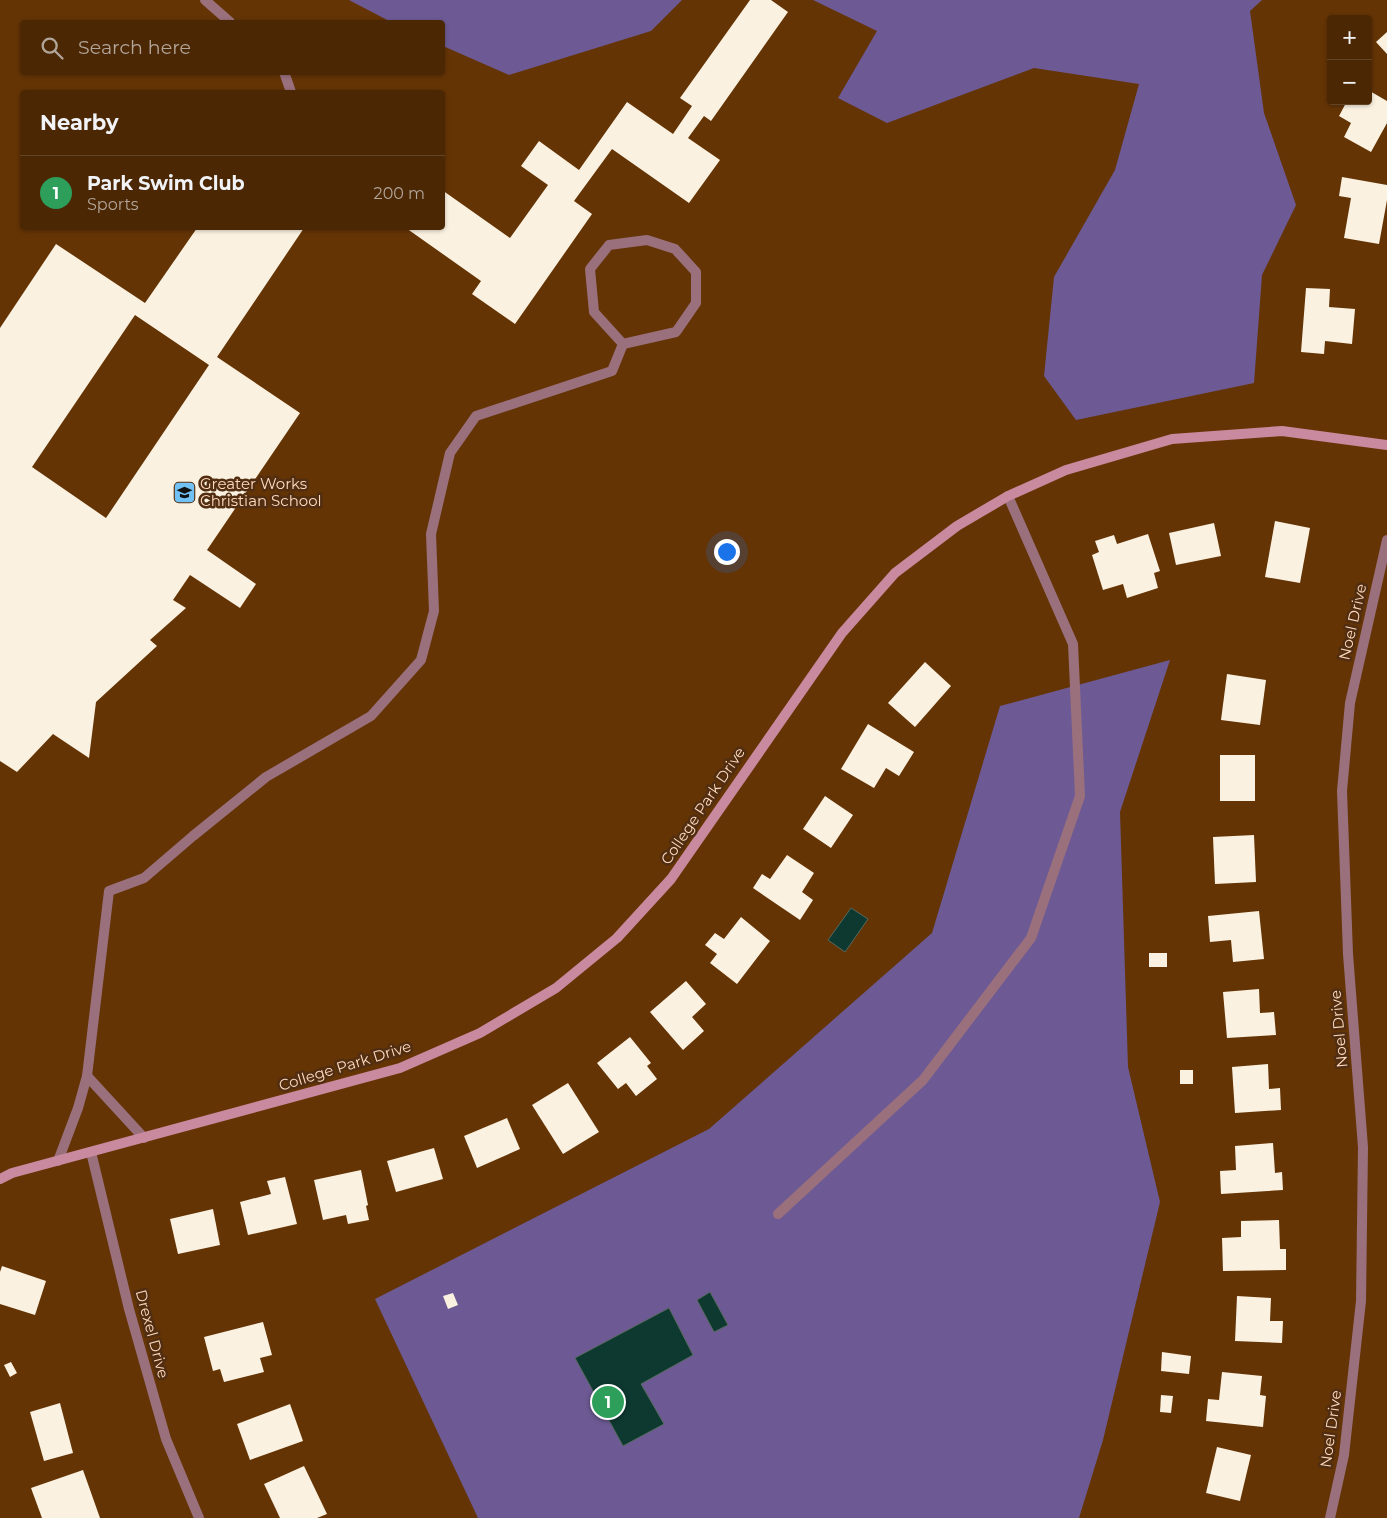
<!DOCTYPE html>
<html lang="en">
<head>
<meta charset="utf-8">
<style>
  :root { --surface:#4b2704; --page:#553313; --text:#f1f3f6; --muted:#b2a59a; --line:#624426; --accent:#bca0f2 }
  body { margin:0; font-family:Montserrat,sans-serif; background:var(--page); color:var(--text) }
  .controls { position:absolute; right:15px; top:15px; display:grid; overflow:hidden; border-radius:5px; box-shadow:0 1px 4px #0004 }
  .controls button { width:45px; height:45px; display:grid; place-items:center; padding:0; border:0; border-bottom:1px solid var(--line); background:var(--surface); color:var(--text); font:25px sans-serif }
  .you { position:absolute; left:726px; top:551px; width:18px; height:18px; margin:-12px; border:4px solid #fff; border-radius:50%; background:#1a73e8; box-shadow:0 0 0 8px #1a73e833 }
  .badge { display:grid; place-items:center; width:32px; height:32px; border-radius:50%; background:var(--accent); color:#fff; font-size:16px; font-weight:700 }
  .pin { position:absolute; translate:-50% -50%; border:2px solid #fff; box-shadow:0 1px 5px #0006 }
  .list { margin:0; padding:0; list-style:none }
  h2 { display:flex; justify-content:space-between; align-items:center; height:65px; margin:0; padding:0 20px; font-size:21px }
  h2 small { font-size:16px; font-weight:400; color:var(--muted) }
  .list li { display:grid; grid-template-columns:32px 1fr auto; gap:15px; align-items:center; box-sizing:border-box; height:75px; padding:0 20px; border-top:1px solid var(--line) }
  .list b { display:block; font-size:19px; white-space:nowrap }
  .list p { margin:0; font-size:16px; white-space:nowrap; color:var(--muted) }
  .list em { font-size:16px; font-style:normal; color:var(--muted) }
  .icon { flex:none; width:28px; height:28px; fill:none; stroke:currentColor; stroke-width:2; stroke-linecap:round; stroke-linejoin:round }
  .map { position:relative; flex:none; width:1387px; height:1518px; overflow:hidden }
  .search { position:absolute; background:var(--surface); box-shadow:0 1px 4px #0004; left:20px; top:20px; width:425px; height:55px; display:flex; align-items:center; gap:12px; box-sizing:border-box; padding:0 18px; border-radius:5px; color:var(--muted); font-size:19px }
  .panel { position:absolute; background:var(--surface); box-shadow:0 1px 4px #0004; left:20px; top:90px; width:425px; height:140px; border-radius:5px }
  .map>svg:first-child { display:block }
  .green { fill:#6d5a94 }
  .water { fill:#0e3931; stroke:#56695c }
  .building { fill:#fbf1e0; fill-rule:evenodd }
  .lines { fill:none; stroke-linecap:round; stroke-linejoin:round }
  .lane { stroke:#9a707d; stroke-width:10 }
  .street { stroke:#9a707d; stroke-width:10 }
  .secondary { stroke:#c9899e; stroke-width:10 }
  .labels { text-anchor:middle; stroke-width:5; stroke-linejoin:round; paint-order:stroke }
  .poi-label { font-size:15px; fill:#ffdabf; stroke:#512e11; text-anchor:start }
  .street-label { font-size:15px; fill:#ffdabf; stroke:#512e11 }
</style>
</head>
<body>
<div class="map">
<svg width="1387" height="1518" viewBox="0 0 1387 1518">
  <rect width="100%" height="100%" fill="#643405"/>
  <g class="green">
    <polygon points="349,0 682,0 651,31 509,75 443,46 442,22 391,22"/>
    <polygon points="813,0 1262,0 1250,11 1264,113 1296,205 1262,275 1254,383 1076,420 1044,376 1054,277 1115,170 1139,84 1034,68 887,123 838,98 877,31"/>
    <polygon points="1170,660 1120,812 1128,1067 1160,1202 1103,1440 1079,1518 478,1518 375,1299 709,1129 932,933 1000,706"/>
  </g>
  <g class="water">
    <polygon points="851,908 868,919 845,952 828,940"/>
    <polygon points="710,1292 728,1325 714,1332 697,1300"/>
    <polygon points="669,1308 693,1355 641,1384 664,1424 623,1446 575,1358"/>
  </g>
  <g class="building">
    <polygon points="750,0 771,0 788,12 711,121 704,116 688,138 720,160 689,203 612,149 574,201 592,214 515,324 472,294 481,281 406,228 442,228 442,190 510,238 548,185 521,166 539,141 579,170 627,102 673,134 692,106 680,98"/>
    <polygon points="1387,32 1387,54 1376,42"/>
    <polygon points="1368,90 1387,101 1387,123 1371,152 1344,137 1351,123 1339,116 1347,101 1368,101"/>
    <polygon points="1342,177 1387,185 1387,200 1379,244 1344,238 1351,198 1339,196"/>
    <path d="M197,228H304L217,357L300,413L207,550L256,584L240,608L190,575L173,600L186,608L150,640L157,646L96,702L89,758L53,734L17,772L0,761V328L56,244L145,303ZM135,315L209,365L106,518L32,467Z"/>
    <polygon points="1306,288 1330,289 1329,307 1355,309 1352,344 1325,341 1324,354 1301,352"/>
    <polygon points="1275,521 1310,528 1300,583 1265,577"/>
    <polygon points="1214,523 1221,556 1176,565 1169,533"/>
    <polygon points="1148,534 1160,571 1154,573 1158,588 1127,598 1123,584 1103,590 1092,555 1099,552 1095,541 1114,535 1117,544"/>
    <polygon points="925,662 951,686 915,727 888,703"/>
    <polygon points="1227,674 1266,680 1260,725 1221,720"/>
    <polygon points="868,724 914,752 899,776 886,768 874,788 841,769"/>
    <rect x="1220" y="755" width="35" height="46"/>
    <polygon points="825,796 853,815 831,848 803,829"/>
    <polygon points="1254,835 1256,882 1215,884 1213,837"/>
    <polygon points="787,855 814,873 802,892 813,900 800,920 753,888 762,874 770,879"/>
    <polygon points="1259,911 1264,959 1233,962 1231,940 1210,942 1208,916"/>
    <polygon points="741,917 770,941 737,984 710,963 717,954 705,945 715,933 724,939"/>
    <rect x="1149" y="953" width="18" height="14"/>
    <polygon points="686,981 706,1004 692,1017 704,1031 683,1050 650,1012"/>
    <polygon points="1259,989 1260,1013 1274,1012 1276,1035 1227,1038 1223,992"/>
    <polygon points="630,1037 651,1063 647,1066 657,1079 636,1096 626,1083 618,1089 597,1063"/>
    <polygon points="1268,1064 1269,1089 1280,1088 1281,1110 1235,1113 1232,1067"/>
    <rect x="1180" y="1070" width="13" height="14"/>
    <polygon points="568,1083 599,1132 563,1154 532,1105"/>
    <polygon points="507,1118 520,1149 477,1168 464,1136"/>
    <polygon points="1273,1143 1275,1173 1282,1172 1283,1190 1221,1194 1220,1171 1236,1170 1235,1146"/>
    <polygon points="434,1148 443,1179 396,1192 387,1161"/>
    <polygon points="361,1170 368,1205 366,1206 369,1220 348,1224 346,1215 323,1220 314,1180"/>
    <polygon points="285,1177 297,1224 248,1235 240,1202 271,1194 267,1181"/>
    <polygon points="213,1209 220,1245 178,1254 170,1219"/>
    <polygon points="1279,1220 1280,1249 1286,1249 1286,1270 1223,1271 1222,1238 1241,1237 1241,1221"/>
    <polygon points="2,1266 46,1281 35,1315 0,1304 0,1272"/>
    <polygon points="453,1293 458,1305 448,1309 443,1296"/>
    <polygon points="1237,1296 1271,1298 1270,1321 1283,1321 1282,1343 1235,1341"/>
    <polygon points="263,1322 272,1355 260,1358 264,1372 224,1382 220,1369 213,1371 204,1337"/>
    <polygon points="1162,1352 1191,1356 1189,1374 1161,1371"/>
    <polygon points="11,1362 17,1373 10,1377 4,1365"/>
    <polygon points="1222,1372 1262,1376 1260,1395 1266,1396 1263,1427 1206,1421 1208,1399 1219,1400"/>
    <polygon points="1161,1395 1173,1396 1171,1413 1160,1412"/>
    <polygon points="60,1403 73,1453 44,1461 30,1412"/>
    <polygon points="290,1404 303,1441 250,1460 237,1424"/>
    <polygon points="1217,1447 1251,1455 1240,1501 1206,1493"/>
    <polygon points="304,1466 327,1514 317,1518 280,1518 264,1484"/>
    <polygon points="83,1470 100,1518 42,1518 31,1488"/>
  </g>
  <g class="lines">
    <g class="lane">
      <polyline points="205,0 230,22"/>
      <polyline points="284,72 291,92"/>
      <polyline points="87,1076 109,891 144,878 193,836 266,777 371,716 421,660 434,611 431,534 450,453 476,416 612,371 623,344 594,312 590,269 609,245 647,240 675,249 696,272 696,303 676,332 623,344"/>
      <polyline points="58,1161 78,1108 87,1076 144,1138"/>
      <polyline points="778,1214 923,1080 1031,938 1080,796 1073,644 1008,496"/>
    </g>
    <g class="street">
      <polyline points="91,1152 129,1309 166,1439 199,1518"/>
      <polyline points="1330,1518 1344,1455 1361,1301 1363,1147 1348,954 1342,791 1350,703 1387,540"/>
    </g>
    <polyline class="secondary" points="0,1179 12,1173 400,1068 480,1033 556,988 617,938 671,879 842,633 895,573 957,526 1008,496 1066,470 1172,439 1282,431 1387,445"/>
  </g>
  <defs>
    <symbol id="school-square" viewBox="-11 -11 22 22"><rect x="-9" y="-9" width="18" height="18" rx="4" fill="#71c1f5" stroke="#512e11"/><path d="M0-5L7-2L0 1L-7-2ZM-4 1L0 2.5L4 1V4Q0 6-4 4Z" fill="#111"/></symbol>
  </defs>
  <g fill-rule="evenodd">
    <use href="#school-square" x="172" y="480" width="25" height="25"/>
  </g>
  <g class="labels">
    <g class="poi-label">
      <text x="200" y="489">Greater Works<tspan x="200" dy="17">Christian School</tspan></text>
    </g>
    <g class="street-label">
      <text transform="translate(1353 622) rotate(-77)" y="5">Noel Drive</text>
      <text transform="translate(703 806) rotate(-56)" y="5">College Park Drive</text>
      <text transform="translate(1339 1029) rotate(-95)" y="5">Noel Drive</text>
      <text transform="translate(345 1066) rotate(-17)" y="5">College Park Drive</text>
      <text transform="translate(152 1334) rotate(75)" y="5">Drexel Drive</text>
      <text transform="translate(1331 1429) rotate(-82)" y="5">Noel Drive</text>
    </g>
  </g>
</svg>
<div class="controls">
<button>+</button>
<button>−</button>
</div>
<div class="you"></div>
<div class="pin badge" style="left:608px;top:1402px;background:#2e9e5b">1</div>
<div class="search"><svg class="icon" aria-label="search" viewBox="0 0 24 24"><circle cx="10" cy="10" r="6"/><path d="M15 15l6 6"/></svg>Search here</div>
<section class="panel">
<h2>Nearby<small></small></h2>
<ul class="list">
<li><span class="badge" style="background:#2e9e5b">1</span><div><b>Park Swim Club</b><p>Sports</p></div><em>200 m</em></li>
</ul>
</section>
</div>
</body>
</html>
